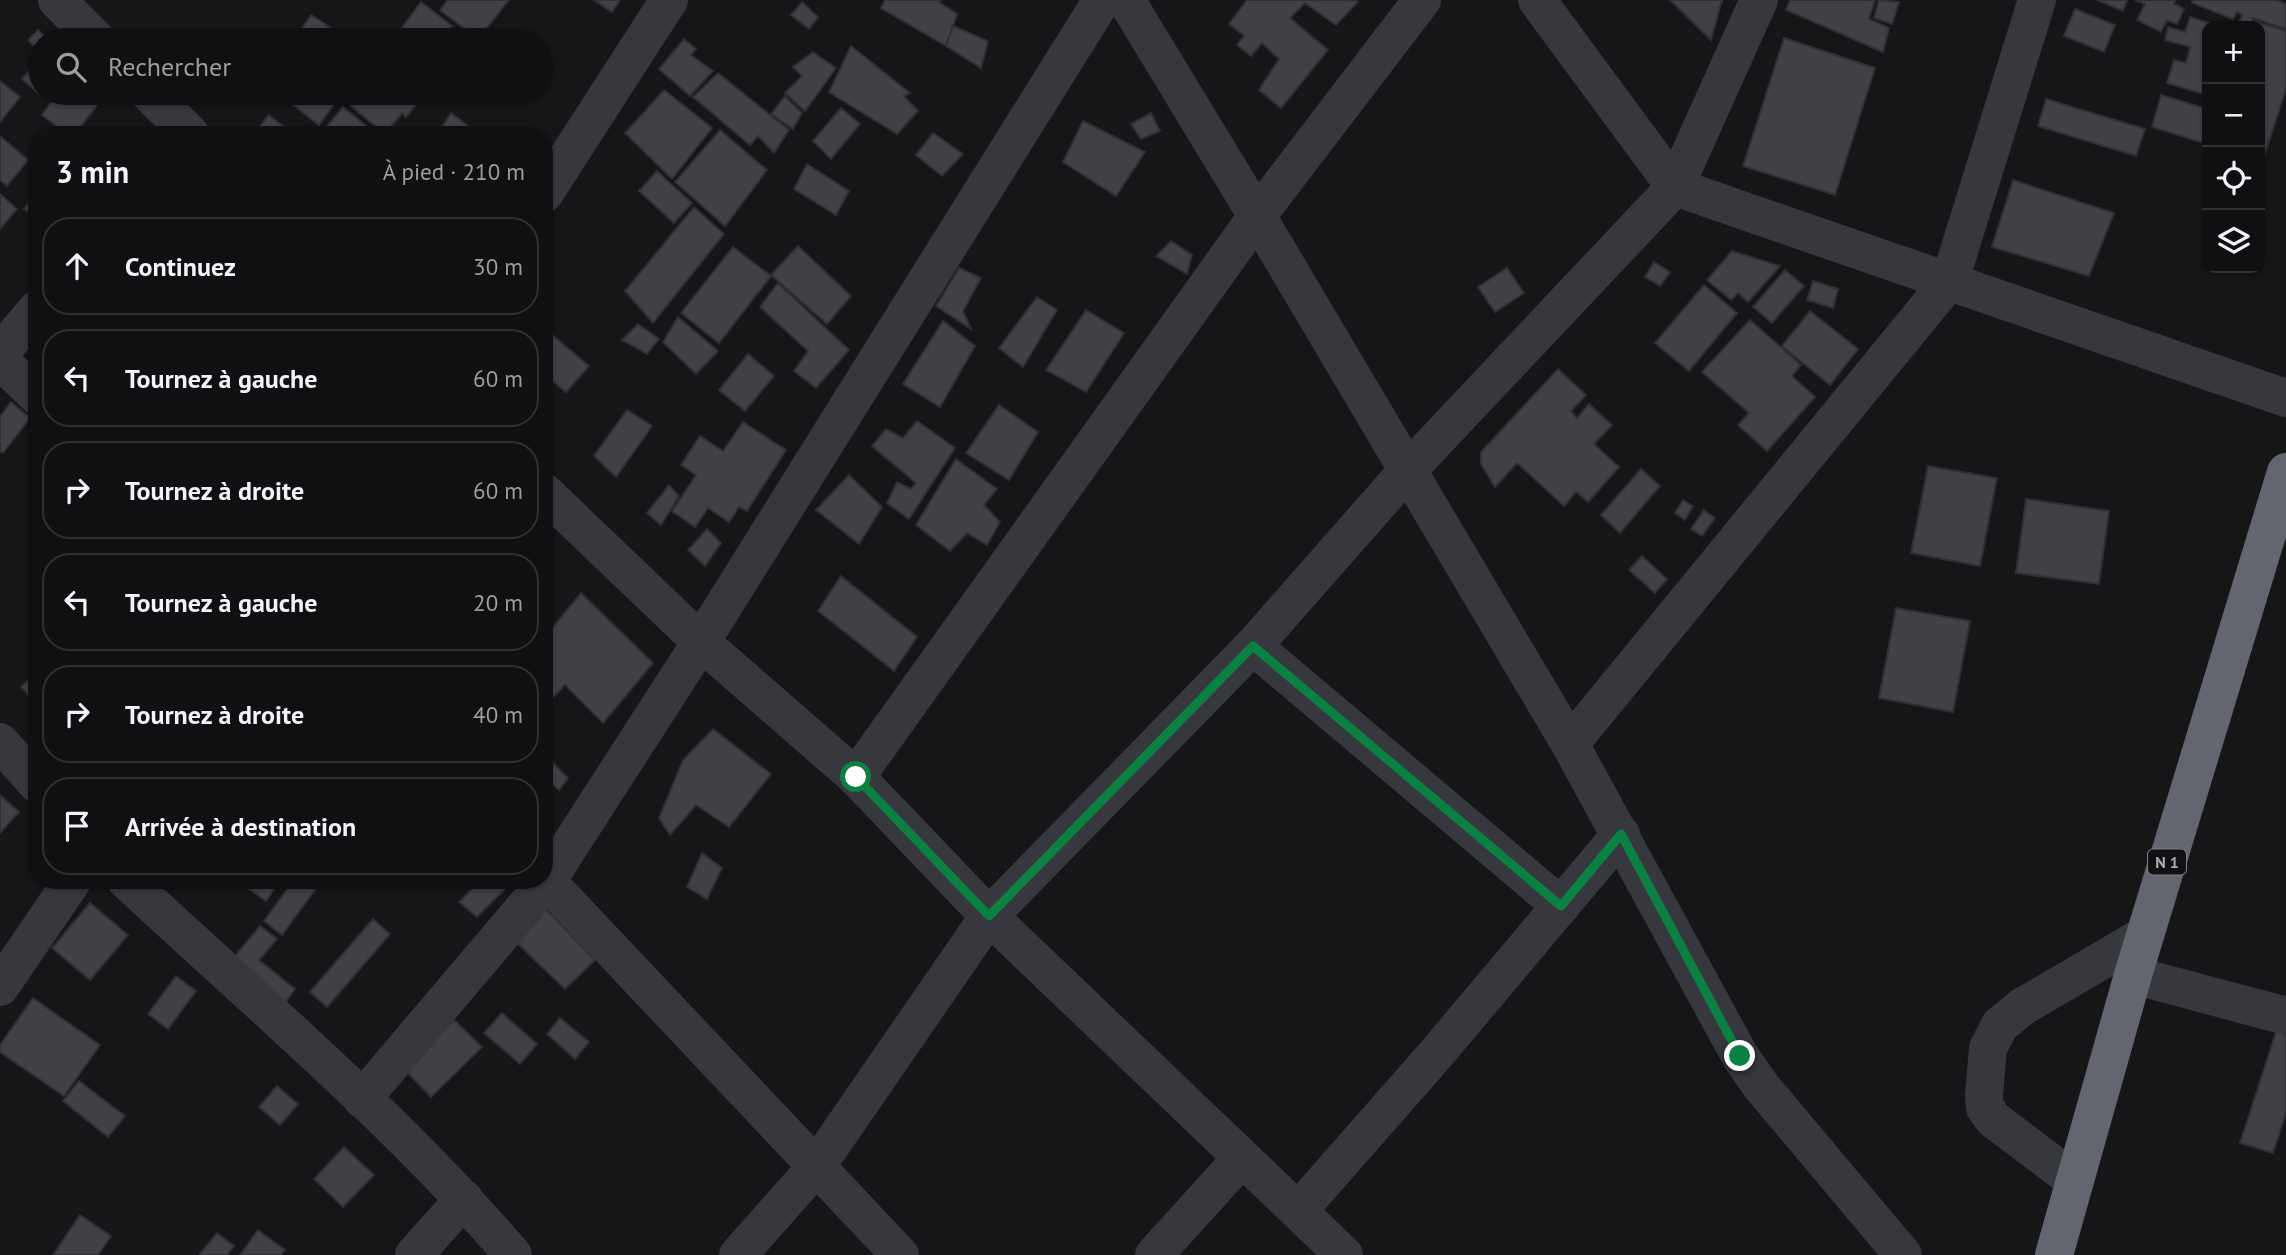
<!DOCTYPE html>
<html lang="fr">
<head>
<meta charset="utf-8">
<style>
  :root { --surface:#101012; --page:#19191b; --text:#f1f3f6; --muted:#9c9d9f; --line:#303032 }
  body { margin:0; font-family:"PT Sans",sans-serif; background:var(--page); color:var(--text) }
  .controls { position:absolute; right:21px; top:21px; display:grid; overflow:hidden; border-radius:14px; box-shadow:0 2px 5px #0004 }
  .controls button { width:63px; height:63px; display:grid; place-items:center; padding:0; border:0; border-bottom:2px solid var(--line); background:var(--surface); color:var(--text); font:35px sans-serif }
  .stop { position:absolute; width:21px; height:21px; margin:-16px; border:5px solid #0b8043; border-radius:50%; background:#fff }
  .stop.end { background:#0b8043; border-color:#fff; box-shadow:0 2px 7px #0008 }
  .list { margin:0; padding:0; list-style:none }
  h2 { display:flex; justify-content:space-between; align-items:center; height:91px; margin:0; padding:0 28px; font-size:30px }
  h2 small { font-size:23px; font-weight:400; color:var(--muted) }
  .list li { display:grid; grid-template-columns:46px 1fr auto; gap:21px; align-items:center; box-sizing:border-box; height:98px; margin:0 14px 14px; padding:0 14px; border:2px solid var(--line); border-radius:28px }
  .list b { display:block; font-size:26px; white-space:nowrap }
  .list em { font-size:23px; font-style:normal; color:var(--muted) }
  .icon { flex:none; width:38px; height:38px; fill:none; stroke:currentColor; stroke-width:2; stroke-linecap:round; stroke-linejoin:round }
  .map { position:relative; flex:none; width:2286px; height:1255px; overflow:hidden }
  .search { position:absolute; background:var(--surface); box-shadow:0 2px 5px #0004; left:28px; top:28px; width:525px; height:77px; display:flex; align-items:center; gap:18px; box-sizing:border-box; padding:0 24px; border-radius:38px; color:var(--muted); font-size:26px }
  .panel { position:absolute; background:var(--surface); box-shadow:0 2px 5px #0004; left:28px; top:126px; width:525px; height:763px; border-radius:28px }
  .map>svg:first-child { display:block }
  .building { fill:#404145; stroke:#303034; stroke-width:2 }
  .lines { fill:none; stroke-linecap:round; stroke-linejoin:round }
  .minor { stroke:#37383d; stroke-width:38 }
  .highway { stroke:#63666e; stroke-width:38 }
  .route { stroke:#0b8043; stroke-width:9 }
  .labels { text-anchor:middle; stroke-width:5; stroke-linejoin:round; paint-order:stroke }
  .shield { fill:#111113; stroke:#7b7e86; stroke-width:2 }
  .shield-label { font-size:16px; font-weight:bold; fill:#a8adb8 }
</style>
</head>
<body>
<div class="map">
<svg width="2286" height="1255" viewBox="0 0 2286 1255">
  <rect width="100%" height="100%" fill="#161618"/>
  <g class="building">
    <polygon points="448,0 509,0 478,39 440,10"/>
    <polygon points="594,0 620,0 612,12"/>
    <polygon points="885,0 941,0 939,2 957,14 946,46 881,8"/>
    <polygon points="1247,0 1355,0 1358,2 1336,25 1305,3 1290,18 1328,50 1281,108 1259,90 1279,59 1262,43 1251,56 1237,45 1244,36 1229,24"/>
    <polygon points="1670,0 1722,0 1711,40"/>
    <polygon points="1790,0 1875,0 1869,19 1889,28 1883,52 1786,10"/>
    <polygon points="1879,0 1899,2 1892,24 1874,18"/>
    <polygon points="2097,0 2127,0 2123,11"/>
    <polygon points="2135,0 2175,0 2174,4 2184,9 2177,24 2167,20 2161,32 2137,20 2145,4"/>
    <polygon points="2193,0 2277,0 2286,4 2286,29 2253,18 2250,26 2238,26 2242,15 2237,12 2233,19 2192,3"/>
    <polygon points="421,2 452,26 441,40 399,40 395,37"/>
    <polygon points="802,2 818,17 809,29 791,15"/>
    <polygon points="2075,9 2115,25 2104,52 2064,36"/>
    <polygon points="311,15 350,40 294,40"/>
    <polygon points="2190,17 2220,26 2207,26 2207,95 2167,83 2174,60 2186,63 2190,47 2165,40 2168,27 2185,32"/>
    <polygon points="2254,21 2286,31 2286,89 2263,160 2260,159 2260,26 2252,26"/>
    <polygon points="953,26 988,41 981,68 946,46"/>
    <polygon points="38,30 48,40 40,40 40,52 28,40"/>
    <polygon points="1784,38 1875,68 1835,195 1743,166"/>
    <polygon points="684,39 696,49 691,55 713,71 690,96 659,69"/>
    <polygon points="851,46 910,93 904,96 918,111 897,134 829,92"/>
    <polygon points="813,52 836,68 805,111 785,93 802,76 793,67"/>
    <polygon points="35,64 40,68 40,90 38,93 22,79"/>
    <polygon points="718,73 789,130 774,153 758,136 750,145 693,97"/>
    <polygon points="0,81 20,97 0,122"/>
    <polygon points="664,90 712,128 672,179 625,133"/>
    <polygon points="58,93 83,93 98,104 74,135 68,135 42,115"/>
    <polygon points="278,93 342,93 319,125"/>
    <polygon points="348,93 426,93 406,117 402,113 385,134 344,100"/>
    <polygon points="2161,95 2207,109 2207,144 2152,127"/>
    <polygon points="785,96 802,113 793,129 771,114"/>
    <polygon points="2046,99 2145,129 2136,156 2038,126"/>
    <polygon points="343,107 377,135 320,135"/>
    <polygon points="841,108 860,124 831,159 813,141"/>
    <polygon points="451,113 480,135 437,135"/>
    <polygon points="1151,113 1160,131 1141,139 1131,124"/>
    <polygon points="269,115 294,135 253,135"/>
    <polygon points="1083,121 1145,152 1116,196 1063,162"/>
    <polygon points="720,130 767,170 725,226 675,182"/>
    <polygon points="933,133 963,154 942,176 916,155"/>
    <polygon points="0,136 28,160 7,186 0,180"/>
    <polygon points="807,164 849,191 836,215 794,189"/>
    <polygon points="657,171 692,203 674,223 639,191"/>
    <polygon points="2013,180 2114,213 2089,276 1992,247"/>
    <polygon points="37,192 37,219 24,209"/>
    <polygon points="0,194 17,209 0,229"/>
    <polygon points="694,207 724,234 653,323 625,291"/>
    <polygon points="1171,241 1192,255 1187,274 1156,256"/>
    <polygon points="798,246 851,296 827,324 771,275"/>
    <polygon points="733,247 771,276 719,343 681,313"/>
    <polygon points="1732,251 1780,266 1748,302 1738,293 1731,300 1707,280"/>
    <polygon points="1654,262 1670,272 1660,286 1645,277"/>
    <polygon points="959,268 981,278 963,311 971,329 936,306"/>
    <polygon points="1507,268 1524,293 1495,312 1478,287"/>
    <polygon points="1785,270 1804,286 1772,323 1753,307"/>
    <polygon points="1813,281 1838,289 1833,308 1807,300"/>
    <polygon points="778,283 849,350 816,388 794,371 808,351 760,307"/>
    <polygon points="1704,285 1737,313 1689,371 1655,343"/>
    <polygon points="1037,297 1057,310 1023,367 999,348"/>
    <polygon points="1086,310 1124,333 1086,392 1046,370"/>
    <polygon points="1810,311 1858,349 1830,385 1782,346"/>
    <polygon points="678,317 718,351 696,374 663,342"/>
    <polygon points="1750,320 1801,365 1792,376 1815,397 1767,451 1738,425 1749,413 1702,372"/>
    <polygon points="943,321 975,346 940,407 903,384"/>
    <polygon points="638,324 659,339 647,354 622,340"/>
    <polygon points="544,328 589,366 566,392 544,374"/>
    <polygon points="748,354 774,376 745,411 719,390"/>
    <polygon points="1558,369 1586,395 1571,411 1577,418 1589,404 1612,425 1594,444 1619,467 1588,502 1576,492 1564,506 1517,463 1495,487 1481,464 1481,452"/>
    <polygon points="11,402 30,418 3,453 0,451 0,417"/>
    <polygon points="999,405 1038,432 1009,480 966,453"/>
    <polygon points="627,410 652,426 616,477 594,456"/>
    <polygon points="917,421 955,448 909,519 887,503 897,482 911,489 916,483 872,446 886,429 903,438"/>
    <polygon points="743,422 786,450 747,511 739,507 729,522 708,508 695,527 672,511 696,475 681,465 700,436 723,451"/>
    <polygon points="956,459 997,489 984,505 1000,522 987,545 967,533 950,551 916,525"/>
    <polygon points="1928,466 1997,478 1980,566 1911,553"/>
    <polygon points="1641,469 1660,486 1620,533 1601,515"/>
    <polygon points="849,475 882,507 859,544 816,510"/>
    <polygon points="669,485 679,496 661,525 647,513"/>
    <polygon points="2026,499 2109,511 2099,584 2016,573"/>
    <polygon points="1683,500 1693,506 1685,520 1675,513"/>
    <polygon points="1704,510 1715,518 1702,536 1691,529"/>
    <polygon points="707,529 721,543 705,566 688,550"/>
    <polygon points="1642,556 1667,579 1655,593 1629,570"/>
    <polygon points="841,576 917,637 894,671 818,611"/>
    <polygon points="581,593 653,663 603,723 565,685 547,703 544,699 544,638"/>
    <polygon points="1896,608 1970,621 1953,712 1879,698"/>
    <polygon points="37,672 37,704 21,687"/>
    <polygon points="713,729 771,774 729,827 696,805 670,835 659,818 683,760"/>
    <polygon points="553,763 568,778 559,790 544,777 544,773"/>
    <polygon points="0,795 19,812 0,833"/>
    <polygon points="702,853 722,868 707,899 687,887"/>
    <polygon points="250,880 280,880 280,881 266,901 245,886"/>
    <polygon points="294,880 316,880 320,883 282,935 264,921"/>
    <polygon points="481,880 514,880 477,917 459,902"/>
    <polygon points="90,903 128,935 90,980 52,948"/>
    <polygon points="546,909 595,960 565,989 517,943"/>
    <polygon points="373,919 390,934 327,1007 310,992"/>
    <polygon points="260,926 277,939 259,960 295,989 283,1005 230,962"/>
    <polygon points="176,976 196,991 168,1029 148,1014"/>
    <polygon points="33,998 100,1045 64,1096 0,1052 0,1045"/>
    <polygon points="502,1013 537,1044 520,1064 484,1033"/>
    <polygon points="560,1018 589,1042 575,1059 547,1034"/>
    <polygon points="454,1020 482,1047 431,1097 404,1069"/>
    <polygon points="2278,1026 2286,1028 2286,1113 2273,1153 2240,1143"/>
    <polygon points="79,1081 125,1116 108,1137 63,1101"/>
    <polygon points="277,1086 298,1104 280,1125 259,1107"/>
    <polygon points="344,1147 374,1175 343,1207 314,1179"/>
    <polygon points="80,1215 111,1236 98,1255 53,1255"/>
    <polygon points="258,1230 285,1250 281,1255 240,1255"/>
    <polygon points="217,1233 234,1246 227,1255 201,1255 200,1254"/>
  </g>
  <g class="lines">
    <g class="minor">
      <polyline points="57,0 97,40"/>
      <polyline points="1126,0 1257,216 1570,744 1740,1056 1761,1086 1903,1255"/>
      <polyline points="1537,0 1675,187 2286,398"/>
      <polyline points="149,93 191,135"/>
      <polyline points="544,194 669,0"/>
      <polyline points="0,353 37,309"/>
      <polyline points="0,360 37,396"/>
      <polyline points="544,492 701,642 856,777 989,916 1344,1255"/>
      <polyline points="1253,646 1561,906"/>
      <polyline points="0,742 37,784"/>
      <polyline points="1570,744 1950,280 2037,0"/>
      <polyline points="856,777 1257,216 1422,0"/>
      <polyline points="544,878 900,1255"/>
      <path d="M126,880C257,1002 396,1119 513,1255"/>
      <polyline points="2133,975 2286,1016"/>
      <polyline points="0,987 73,880"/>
      <polyline points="362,1099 547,881 701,642 1102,0"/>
      <polyline points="2075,1181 1993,1119 1985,1108 1984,1095 1988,1048 2000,1025 2022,1007 2145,935"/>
      <polyline points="1298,1211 1436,1054 1621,834"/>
      <polyline points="414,1255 464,1199"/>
      <polyline points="738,1255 816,1167 989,916 1253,646 1408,470 1675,187 1759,0"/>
      <polyline points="1154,1255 1242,1158"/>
    </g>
    <polyline class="highway" points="2054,1255 2133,975 2286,472"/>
  </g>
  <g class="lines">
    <polyline class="route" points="856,777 989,916 1253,646 1561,906 1621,834 1740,1056"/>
  </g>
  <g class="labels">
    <rect class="shield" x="2148" y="849.5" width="38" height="25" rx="5"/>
    <g class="shield-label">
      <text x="2167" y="868">N 1</text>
    </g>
  </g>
</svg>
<div class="controls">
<button>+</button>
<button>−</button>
<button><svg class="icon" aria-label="locate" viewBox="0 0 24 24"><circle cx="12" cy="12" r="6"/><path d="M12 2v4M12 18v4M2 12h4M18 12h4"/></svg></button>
<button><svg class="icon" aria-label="layers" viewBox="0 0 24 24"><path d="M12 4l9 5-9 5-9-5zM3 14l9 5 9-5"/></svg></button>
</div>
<div class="stop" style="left:856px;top:777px"></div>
<div class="stop end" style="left:1740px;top:1056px"></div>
<div class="search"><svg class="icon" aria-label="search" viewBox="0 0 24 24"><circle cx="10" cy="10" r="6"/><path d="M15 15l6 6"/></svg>Rechercher</div>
<section class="panel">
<h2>3 min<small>À pied · 210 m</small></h2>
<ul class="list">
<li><svg class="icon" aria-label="ahead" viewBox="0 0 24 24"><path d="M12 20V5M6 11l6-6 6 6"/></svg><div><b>Continuez</b></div><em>30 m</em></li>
<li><svg class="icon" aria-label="left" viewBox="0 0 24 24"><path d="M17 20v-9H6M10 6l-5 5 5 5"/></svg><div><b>Tournez à gauche</b></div><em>60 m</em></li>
<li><svg class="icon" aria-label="right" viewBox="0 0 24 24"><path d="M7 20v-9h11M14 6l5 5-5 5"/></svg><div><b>Tournez à droite</b></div><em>60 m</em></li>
<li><svg class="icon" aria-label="left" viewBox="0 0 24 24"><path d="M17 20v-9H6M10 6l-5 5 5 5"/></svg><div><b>Tournez à gauche</b></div><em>20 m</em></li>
<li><svg class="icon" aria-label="right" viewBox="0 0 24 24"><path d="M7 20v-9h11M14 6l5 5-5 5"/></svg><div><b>Tournez à droite</b></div><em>40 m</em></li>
<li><svg class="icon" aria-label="arrive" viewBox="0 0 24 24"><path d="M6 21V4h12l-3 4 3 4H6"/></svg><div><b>Arrivée à destination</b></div></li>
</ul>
</section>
</div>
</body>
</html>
